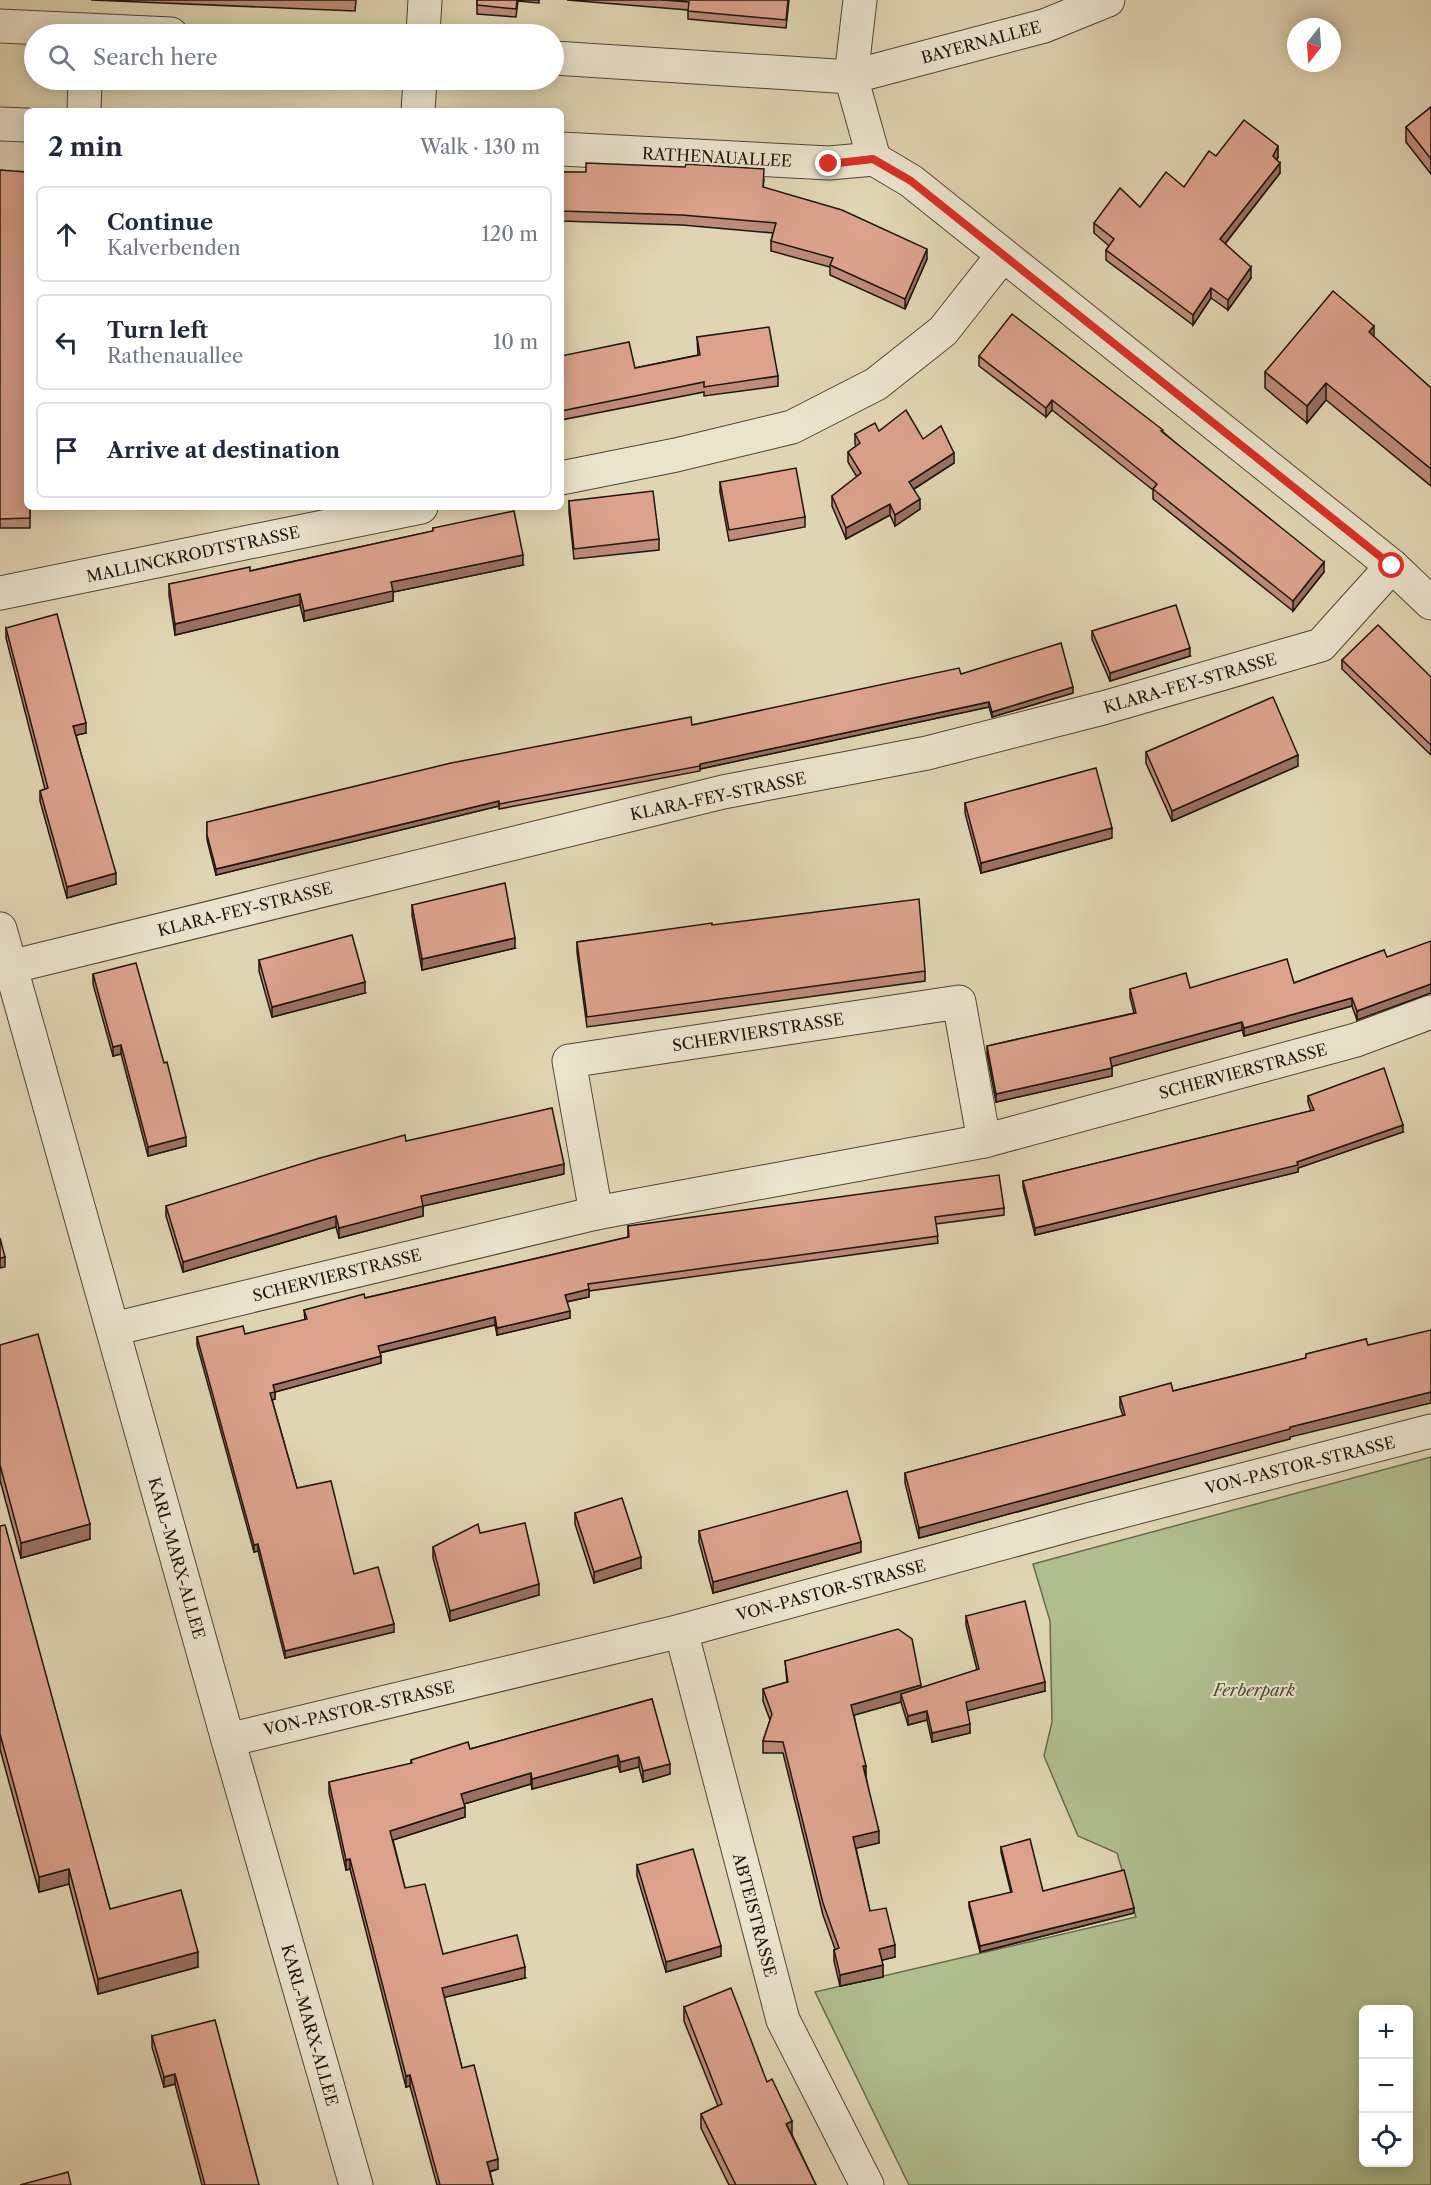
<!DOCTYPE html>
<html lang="en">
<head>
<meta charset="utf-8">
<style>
  :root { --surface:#fff; --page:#f6f6f7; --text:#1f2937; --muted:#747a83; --line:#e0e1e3 }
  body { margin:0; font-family:"Libre Caslon Text",serif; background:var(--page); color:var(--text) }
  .controls { position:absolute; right:18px; bottom:18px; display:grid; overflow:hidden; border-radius:9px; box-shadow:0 3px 15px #0003 }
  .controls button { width:54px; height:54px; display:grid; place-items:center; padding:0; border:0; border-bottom:2px solid var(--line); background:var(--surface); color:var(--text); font:30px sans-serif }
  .compass { position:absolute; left:1287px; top:18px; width:54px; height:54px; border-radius:50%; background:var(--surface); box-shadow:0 3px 15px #0003; rotate:197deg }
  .stop { position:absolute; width:18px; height:18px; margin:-14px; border:4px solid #d93025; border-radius:50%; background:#fff }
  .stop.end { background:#d93025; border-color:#fff; box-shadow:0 2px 6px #0008 }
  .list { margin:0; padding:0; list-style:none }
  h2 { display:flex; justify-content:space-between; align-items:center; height:78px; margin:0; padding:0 24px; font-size:26px }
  h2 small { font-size:20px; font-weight:400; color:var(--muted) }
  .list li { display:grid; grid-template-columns:39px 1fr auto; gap:18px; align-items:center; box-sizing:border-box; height:96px; margin:0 12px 12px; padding:0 12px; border:2px solid var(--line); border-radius:9px }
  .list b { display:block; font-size:22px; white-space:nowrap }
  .list p { margin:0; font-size:20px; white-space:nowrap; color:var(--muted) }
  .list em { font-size:20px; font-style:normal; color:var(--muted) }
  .icon { flex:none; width:33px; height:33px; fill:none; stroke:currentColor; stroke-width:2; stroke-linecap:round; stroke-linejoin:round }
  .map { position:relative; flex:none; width:1431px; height:2185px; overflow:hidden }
  .search { position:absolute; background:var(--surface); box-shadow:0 3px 15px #0003; left:24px; top:24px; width:540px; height:66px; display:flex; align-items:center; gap:15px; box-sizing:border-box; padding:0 21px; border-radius:33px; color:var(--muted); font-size:22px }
  .panel { position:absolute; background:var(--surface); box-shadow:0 3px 15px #0003; left:24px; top:108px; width:540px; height:402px; border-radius:9px }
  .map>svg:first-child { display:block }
  .green { fill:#b0be8e; stroke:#686a4e; stroke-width:1.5; fill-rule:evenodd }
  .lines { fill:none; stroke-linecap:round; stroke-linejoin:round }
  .minor-casing { stroke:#504537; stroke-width:35 }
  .minor { stroke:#ebe4cd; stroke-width:33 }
  .wall { fill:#bd8b78; stroke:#20150e; stroke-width:1.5 }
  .shaded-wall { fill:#9a7162; stroke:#20150e; stroke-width:1.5 }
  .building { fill:#dca28c; stroke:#20150e; stroke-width:1.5 }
  .route { stroke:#d93025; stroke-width:8 }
  .labels { text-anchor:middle; stroke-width:4.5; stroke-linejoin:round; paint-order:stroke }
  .street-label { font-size:16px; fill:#20150e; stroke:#ebe4cd }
  .park-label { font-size:16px; font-style:italic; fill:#4b4834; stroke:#ebe4cd }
</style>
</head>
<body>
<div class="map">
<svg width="1431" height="2185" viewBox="0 0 1431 2185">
  <rect width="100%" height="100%" fill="#e0d5b2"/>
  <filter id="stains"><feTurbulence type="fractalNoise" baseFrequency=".00333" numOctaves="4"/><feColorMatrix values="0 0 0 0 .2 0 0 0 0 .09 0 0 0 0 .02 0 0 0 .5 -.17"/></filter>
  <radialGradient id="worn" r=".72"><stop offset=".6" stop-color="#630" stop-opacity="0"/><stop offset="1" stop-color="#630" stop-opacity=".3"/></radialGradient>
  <path class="green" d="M1431,1457V2185H909L815,1992L1136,1917L1117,1853L1078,1836L1044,1756L1052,1722L1050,1621L1033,1564ZM1364,2010H1408V2162H1364Z"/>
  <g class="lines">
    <defs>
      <g id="minor">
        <polyline points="860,0 851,77 874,159 911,181 1392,566 1431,603"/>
        <polyline points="0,26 171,34"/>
        <polyline points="423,34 425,0"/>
        <polyline points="554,58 851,77 1044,26 1108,0"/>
        <polyline points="84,111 85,80"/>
        <polyline points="418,111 420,80"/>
        <polyline points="0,124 27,125"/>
        <polyline points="561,149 829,163 874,159"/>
        <polyline points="561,478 676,455 792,427 876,384 943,331 1003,255"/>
        <polyline points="0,593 421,507"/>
        <polyline points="0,929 228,1740 356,2185"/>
        <polyline points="10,967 723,792 927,753 1103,708 1321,645 1392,566"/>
        <polyline points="596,1213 569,1061 959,1002 984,1141"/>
        <polyline points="113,1329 596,1213 984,1141 1356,1040 1431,1012"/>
        <polyline points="681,1631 783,2020 867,2185"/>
        <polyline points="228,1740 681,1631 1080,1522 1431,1431"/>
      </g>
    </defs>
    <use href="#minor" class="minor-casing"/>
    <use href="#minor" class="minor"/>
  </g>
  <g class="wall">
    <polygon points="91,0 356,0 355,11"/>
    <polygon points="477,0 539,0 539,3 518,1 516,17 477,14"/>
    <polygon points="567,0 789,0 786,28 688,19 688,10"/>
    <polygon points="1431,107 1431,174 1406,142 1406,127"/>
    <polygon points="1216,156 1278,157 1277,160 1280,173 1225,244 1251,278 1228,310 1211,298 1193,325 1106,260 1106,250 1109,246 1094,233 1094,223 1140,207 1184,187"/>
    <polygon points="0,170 27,507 30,507 30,528 0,528"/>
    <polygon points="561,172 764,179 763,188 927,259 905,309 830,275 830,267 771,251 771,241 773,233 682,225 561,221"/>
    <polygon points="697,337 778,376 778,386 704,396 704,392 561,420 561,356 635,368 698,355"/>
    <polygon points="1374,337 1431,388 1431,486 1326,400 1307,423 1265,388 1265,372"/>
    <polygon points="979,356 1163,432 1324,572 1293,611 1153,499 1153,490 1105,452 1052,410 1046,417 979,366"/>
    <polygon points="879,431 923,439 954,463 914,489 920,509 895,526 890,515 846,539 832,506 832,496 857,477 848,462 848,452 856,446 855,444 855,434"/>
    <polygon points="720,482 805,517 805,527 729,541 720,492"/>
    <polygon points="569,501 659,539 659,550 574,559 569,512"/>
    <polygon points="433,528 523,565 393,592 393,601 304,621 300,605 175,635 169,595 169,584 250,571 433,531"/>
    <polygon points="6,628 86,733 76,735 116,884 67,898 40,801 40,791 45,789 6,638"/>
    <polygon points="1092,631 1190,656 1110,681 1092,639"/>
    <polygon points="1342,660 1431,677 1431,755 1342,669"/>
    <polygon points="961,674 1073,693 992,717 989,707 700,769 700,771 499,809 499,806 216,875 207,840 207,822 692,725"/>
    <polygon points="1146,752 1298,766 1172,821 1146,763"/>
    <polygon points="965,803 1112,838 981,873 965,813"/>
    <polygon points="412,905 515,948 422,970 412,915"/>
    <polygon points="712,925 925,971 925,981 587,1027 577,952 577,942"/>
    <polygon points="1384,950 1357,1020 1352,1006 1244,1036 1242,1030 1112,1066 1112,1076 996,1102 987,1054 987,1046 1134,1013 1130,997 1130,989 1190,988 1294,983"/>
    <polygon points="259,960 365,993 272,1017 259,971"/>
    <polygon points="93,974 186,1146 148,1156 121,1054 113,1056 93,984"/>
    <polygon points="1308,1096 1403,1132 1298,1168 1298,1172 1035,1235 1023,1187 1023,1181 1311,1111 1308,1102"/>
    <polygon points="406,1141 564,1174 423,1206 423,1216 339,1238 336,1227 183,1272 166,1216 166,1206"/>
    <polygon points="1004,1208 1004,1215 936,1224 938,1243 589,1291 589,1297 567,1302 570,1318 497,1335 495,1325 380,1353 381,1363 275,1392 275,1399 272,1400 297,1488 354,1574 394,1632 285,1658 258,1551 254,1552 197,1345 197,1337 245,1334 305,1320 304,1310 365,1298 628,1237 628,1226"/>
    <polygon points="1366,1339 1290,1437 1290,1439 919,1538 905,1483 905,1473 1123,1416 1120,1407 1120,1397 1173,1391 1306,1358 1306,1354"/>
    <polygon points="0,1345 90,1539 21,1558 0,1480"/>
    <polygon points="575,1513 641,1568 594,1583 575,1524"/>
    <polygon points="0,1526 110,1909 198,1967 98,1994 69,1884 39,1892 0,1749"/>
    <polygon points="699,1531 861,1552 713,1593 699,1542"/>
    <polygon points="480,1533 539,1595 450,1621 433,1558 433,1547"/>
    <polygon points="966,1616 1045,1691 967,1710 970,1733 932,1742 927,1720 908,1725 901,1702 854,1715 879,1843 856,1848 870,1911 895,1957 882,1960 883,1977 840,1986 834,1961 834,1950 835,1949 823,1915 783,1753 763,1753 763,1741 770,1720 763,1701 763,1689 787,1682 785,1661 921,1688 977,1670 966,1625"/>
    <polygon points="652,1699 670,1774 643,1782 639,1767 620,1772 618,1766 532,1789 531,1784 464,1804 465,1817 393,1840 405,1888 443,1954 525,1978 444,1997 462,2068 498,2169 490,2172 493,2185 437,2185 410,2086 406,2087 350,1869 346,1870 329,1793 329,1782 411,1764 411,1760 470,1749"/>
    <polygon points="1001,1847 1043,1891 1134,1913 980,1952 969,1907 969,1902 1011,1893 1001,1852"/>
    <polygon points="637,1865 721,1956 666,1972 637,1876"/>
    <polygon points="684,2007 767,2082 816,2185 729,2185 701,2128 701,2114 718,2106 684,2021"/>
    <polygon points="152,2036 259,2185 202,2185 175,2084 164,2087 152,2047"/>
  </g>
  <g class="shaded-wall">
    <polygon points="1278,146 1278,157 1273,166 1273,156"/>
    <polygon points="1280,163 1280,173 1220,250 1220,239"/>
    <polygon points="927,249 927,259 905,309 905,299"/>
    <polygon points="1251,267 1251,278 1228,310 1228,300"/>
    <polygon points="1211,288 1211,298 1193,325 1193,315"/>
    <polygon points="1374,326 1374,342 1369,332"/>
    <polygon points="1326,383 1326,400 1307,423 1307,406"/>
    <polygon points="1052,400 1052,410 1046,417 1046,408"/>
    <polygon points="954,453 954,463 909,492 909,482"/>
    <polygon points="920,499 920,509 895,526 895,515"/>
    <polygon points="890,504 890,515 846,539 846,528"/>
    <polygon points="523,555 523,565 393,592 393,601 304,621 304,611 391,582"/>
    <polygon points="1324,562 1324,572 1293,611 1293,601"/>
    <polygon points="300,594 300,605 175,635 175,624"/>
    <polygon points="1190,648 1190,656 1110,681 1110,673"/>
    <polygon points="1073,687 1073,693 992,717 992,712"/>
    <polygon points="989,702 989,707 700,769 700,764"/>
    <polygon points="86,723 86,733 73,736 73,726"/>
    <polygon points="1298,755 1298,766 1172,821 1172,811"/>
    <polygon points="499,801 499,806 216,875 216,869"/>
    <polygon points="1112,828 1112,838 981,873 981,863"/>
    <polygon points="116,873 116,884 67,898 67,887"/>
    <polygon points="515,938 515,948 422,970 422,959"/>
    <polygon points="365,982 365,993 272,1017 272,1007"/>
    <polygon points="1431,984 1431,993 1357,1020 1357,1011"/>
    <polygon points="1352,998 1352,1006 1244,1036 1244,1028"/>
    <polygon points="1242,1022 1242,1030 1110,1067 1110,1058"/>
    <polygon points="121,1045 121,1054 113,1056 113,1047"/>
    <polygon points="1112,1068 1112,1076 996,1102 996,1094"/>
    <polygon points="1403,1125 1403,1132 1298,1168 1298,1172 1035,1235 1035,1228 1297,1162"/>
    <polygon points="186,1137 186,1146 148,1156 148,1147"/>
    <polygon points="564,1164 564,1174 423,1206 423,1216 339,1238 339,1228 421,1196"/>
    <polygon points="336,1216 336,1227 183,1272 183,1262"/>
    <polygon points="5,1257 5,1267 0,1268 0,1258"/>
    <polygon points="589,1289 589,1297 565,1302 565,1295"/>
    <polygon points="570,1311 570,1318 497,1335 497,1328"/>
    <polygon points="495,1317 495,1325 378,1353 378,1346"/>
    <polygon points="381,1356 381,1363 275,1392 275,1399 270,1401 270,1393 273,1385"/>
    <polygon points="1431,1392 1431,1403 1290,1437 1290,1439 919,1538 919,1528 1290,1427"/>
    <polygon points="90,1524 90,1539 21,1558 21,1543"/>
    <polygon points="861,1542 861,1552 713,1593 713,1582"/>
    <polygon points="258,1544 258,1551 254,1552 254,1545"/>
    <polygon points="641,1557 641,1568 594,1583 594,1572"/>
    <polygon points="539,1584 539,1595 450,1621 450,1611"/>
    <polygon points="394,1624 394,1632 285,1658 285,1651"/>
    <polygon points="1045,1682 1045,1691 966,1711 966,1702"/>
    <polygon points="921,1685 921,1697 901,1694 901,1702 851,1716 851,1705"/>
    <polygon points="927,1711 927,1720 908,1725 908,1716"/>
    <polygon points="970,1724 970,1733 932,1742 932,1733"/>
    <polygon points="618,1755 618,1766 532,1789 532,1779"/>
    <polygon points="639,1757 639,1767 620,1772 620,1762"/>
    <polygon points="670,1764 670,1774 643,1782 643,1771"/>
    <polygon points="863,1766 866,1766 866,1777"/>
    <polygon points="531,1773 531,1784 461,1805 461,1794"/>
    <polygon points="465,1807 465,1817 390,1841 390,1831"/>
    <polygon points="879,1831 879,1843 853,1849 853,1837"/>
    <polygon points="350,1859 350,1869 346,1870 346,1860"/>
    <polygon points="69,1869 69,1884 39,1892 39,1877"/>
    <polygon points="1134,1908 1134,1913 980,1952 980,1946"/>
    <polygon points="895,1945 895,1957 879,1961 879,1949"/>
    <polygon points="721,1946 721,1956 666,1972 666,1962"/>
    <polygon points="198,1952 198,1967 98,1994 98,1979"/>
    <polygon points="883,1965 883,1977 840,1986 840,1975"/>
    <polygon points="525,1967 525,1978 442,1998 442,1988"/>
    <polygon points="175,2074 175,2084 164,2087 164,2077"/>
    <polygon points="410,2075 410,2086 406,2087 406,2076"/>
    <polygon points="792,2121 792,2135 786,2124"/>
    <polygon points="498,2159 498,2169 487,2172 487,2162"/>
  </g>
  <g class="building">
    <polygon points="477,0 517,0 516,9 477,5"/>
    <polygon points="662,0 788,0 786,20 688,11 689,2"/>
    <polygon points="1431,107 1431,159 1406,127"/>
    <polygon points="1244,120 1278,146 1273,156 1280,163 1220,239 1251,267 1228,300 1211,288 1193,315 1106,250 1114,239 1094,223 1120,188 1140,207 1166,172 1184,187 1209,151 1216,156"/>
    <polygon points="586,163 685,167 686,164 764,169 763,187 842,210 927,249 905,299 830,265 833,258 771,241 776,223 682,215 561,211 561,172 586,172"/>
    <polygon points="0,170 27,172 27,507 30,507 30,518 0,519"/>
    <polygon points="1333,291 1374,326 1369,332 1431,388 1431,469 1326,383 1307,406 1265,372"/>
    <polygon points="1012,314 1163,430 1161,431 1324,562 1293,601 1153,489 1157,484 1105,442 1052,400 1046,408 979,356"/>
    <polygon points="769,327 778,376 704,387 704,382 561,411 561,356 629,342 635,368 700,355 697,337"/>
    <polygon points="906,410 923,439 941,426 954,453 909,482 920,499 895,515 890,504 846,528 832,496 861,473 848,452 860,443 855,434 875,423 879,431"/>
    <polygon points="796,468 805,517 729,530 720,482"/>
    <polygon points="653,491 659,539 574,549 569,501"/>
    <polygon points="514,511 523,555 391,582 393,591 304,611 300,594 175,624 169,584 250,567 250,571 433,531 433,528"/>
    <polygon points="1176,605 1190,648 1110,673 1092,631"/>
    <polygon points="57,614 86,723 73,726 116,873 67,887 40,791 48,788 6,628"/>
    <polygon points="1378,625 1431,677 1431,745 1342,660"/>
    <polygon points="1061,643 1073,687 992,712 989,702 700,764 700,766 499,804 499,801 216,869 207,835 207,822 451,763 691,717 692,725 959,668 961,674"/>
    <polygon points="1273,697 1298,755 1172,811 1146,752"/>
    <polygon points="1096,768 1112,828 981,863 965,803"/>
    <polygon points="505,883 515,938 422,959 412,905"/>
    <polygon points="919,899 925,971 587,1017 577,942 712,923 712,925"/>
    <polygon points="352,935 365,982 272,1007 259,960"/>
    <polygon points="1431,941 1431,984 1357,1011 1352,998 1244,1028 1242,1022 1110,1058 1112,1068 996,1094 987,1046 1136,1013 1130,989 1186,973 1190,988 1287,959 1294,983 1384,950 1387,957"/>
    <polygon points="136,963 164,1063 167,1062 186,1137 148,1147 121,1045 113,1047 93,974"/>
    <polygon points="1384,1068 1403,1125 1297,1162 1298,1165 1035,1228 1023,1181 1314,1110 1308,1096"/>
    <polygon points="552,1108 564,1164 421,1196 423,1206 339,1228 336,1216 183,1262 166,1206 320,1158 405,1135 406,1141"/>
    <polygon points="999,1175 1004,1208 935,1217 938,1236 588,1284 589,1289 565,1295 570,1311 497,1328 495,1317 378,1346 381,1356 273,1385 275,1392 270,1393 297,1488 331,1481 354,1574 378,1567 394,1624 285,1651 258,1544 254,1545 197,1337 243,1326 245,1334 307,1319 304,1310 364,1294 365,1298 629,1237 628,1226"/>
    <polygon points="0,1238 5,1257 0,1258"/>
    <polygon points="1431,1330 1431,1392 1290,1427 1290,1429 919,1528 905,1473 1125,1415 1120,1397 1171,1383 1173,1391 1306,1358 1306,1354 1366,1339 1368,1345"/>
    <polygon points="38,1334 90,1524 21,1543 0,1465 0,1345"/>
    <polygon points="847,1491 861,1542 713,1582 699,1531"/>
    <polygon points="622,1498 641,1557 594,1572 575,1513"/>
    <polygon points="525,1523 539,1584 450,1611 433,1547 478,1524 480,1533"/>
    <polygon points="5,1525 110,1909 181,1890 198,1952 98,1979 69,1869 39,1877 0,1734 0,1526"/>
    <polygon points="1025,1601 1045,1682 966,1702 970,1724 932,1733 927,1711 908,1716 901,1694 979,1669 966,1616"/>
    <polygon points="898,1629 912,1639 921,1685 851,1705 866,1766 863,1766 879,1831 853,1837 870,1911 886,1908 895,1945 879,1949 883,1965 840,1975 834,1950 839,1948 823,1903 783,1742 763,1741 772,1714 763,1689 788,1682 785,1661"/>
    <polygon points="652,1699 670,1764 643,1771 639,1757 620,1762 618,1755 532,1779 531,1773 461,1794 465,1807 390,1831 405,1888 425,1884 443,1954 517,1935 525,1967 442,1988 462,2068 474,2065 498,2159 487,2162 493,2185 440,2185 410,2075 406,2076 350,1859 346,1860 329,1782 412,1763 411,1760 468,1742 470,1749"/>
    <polygon points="1030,1839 1043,1891 1124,1870 1134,1908 980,1946 969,1902 1012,1892 1001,1847"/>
    <polygon points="693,1849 721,1946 666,1962 637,1865"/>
    <polygon points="731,1988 767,2082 772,2079 792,2121 786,2124 816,2185 736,2185 701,2114 722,2104 684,2007"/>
    <polygon points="215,2020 259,2185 205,2185 175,2074 164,2077 152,2036"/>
    <polygon points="68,2172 71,2185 20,2185"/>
  </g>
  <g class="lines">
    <polyline class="route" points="829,164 873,159 911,181 1392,566"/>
  </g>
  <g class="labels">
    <g class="street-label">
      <text transform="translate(981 42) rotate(-15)" y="6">BAYERNALLEE</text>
      <text transform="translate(717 157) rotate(3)" y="6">RATHENAUALLEE</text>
      <text transform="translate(193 554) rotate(-12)" y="6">MALLINCKRODTSTRASSE</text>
      <text transform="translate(1190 683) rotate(-16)" y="6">KLARA-FEY-STRASSE</text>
      <text transform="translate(718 796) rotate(-12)" y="6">KLARA-FEY-STRASSE</text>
      <text transform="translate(245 909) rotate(-14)" y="6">KLARA-FEY-STRASSE</text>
      <text transform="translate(758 1032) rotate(-9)" y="6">SCHERVIERSTRASSE</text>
      <text transform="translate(1243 1071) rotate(-15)" y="6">SCHERVIERSTRASSE</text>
      <text transform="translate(337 1275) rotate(-14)" y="6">SCHERVIERSTRASSE</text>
      <text transform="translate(1300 1465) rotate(-14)" y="6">VON-PASTOR-STRASSE</text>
      <text transform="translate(177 1558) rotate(74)" y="6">KARL-MARX-ALLEE</text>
      <text transform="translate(831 1590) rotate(-15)" y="6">VON-PASTOR-STRASSE</text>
      <text transform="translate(359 1708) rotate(-13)" y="6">VON-PASTOR-STRASSE</text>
      <text transform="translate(755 1915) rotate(75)" y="6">ABTEISTRASSE</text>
      <text transform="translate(310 2025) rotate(74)" y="6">KARL-MARX-ALLEE</text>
    </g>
    <g class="park-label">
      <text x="1254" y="1696">Ferberpark</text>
    </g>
  </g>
  <rect width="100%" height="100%" filter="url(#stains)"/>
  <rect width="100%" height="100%" fill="url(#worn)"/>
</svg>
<div class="controls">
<button>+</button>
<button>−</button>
<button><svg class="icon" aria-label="locate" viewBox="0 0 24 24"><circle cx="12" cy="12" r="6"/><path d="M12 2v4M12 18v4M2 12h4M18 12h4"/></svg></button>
</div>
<svg class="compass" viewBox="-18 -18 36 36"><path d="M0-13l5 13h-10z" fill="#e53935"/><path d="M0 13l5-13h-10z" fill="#747a83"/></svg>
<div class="stop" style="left:1392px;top:566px"></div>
<div class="stop end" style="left:829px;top:164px"></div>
<div class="search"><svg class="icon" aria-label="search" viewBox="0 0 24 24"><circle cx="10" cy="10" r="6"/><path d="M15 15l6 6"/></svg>Search here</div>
<section class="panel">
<h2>2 min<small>Walk · 130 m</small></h2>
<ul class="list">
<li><svg class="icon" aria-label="ahead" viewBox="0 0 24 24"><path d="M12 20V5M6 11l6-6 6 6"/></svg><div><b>Continue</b><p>Kalverbenden</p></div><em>120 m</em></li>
<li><svg class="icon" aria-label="left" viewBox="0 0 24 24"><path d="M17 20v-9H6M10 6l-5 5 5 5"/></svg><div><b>Turn left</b><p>Rathenauallee</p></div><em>10 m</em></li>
<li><svg class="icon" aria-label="arrive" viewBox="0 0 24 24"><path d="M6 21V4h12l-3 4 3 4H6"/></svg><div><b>Arrive at destination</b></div></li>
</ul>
</section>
</div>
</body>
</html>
